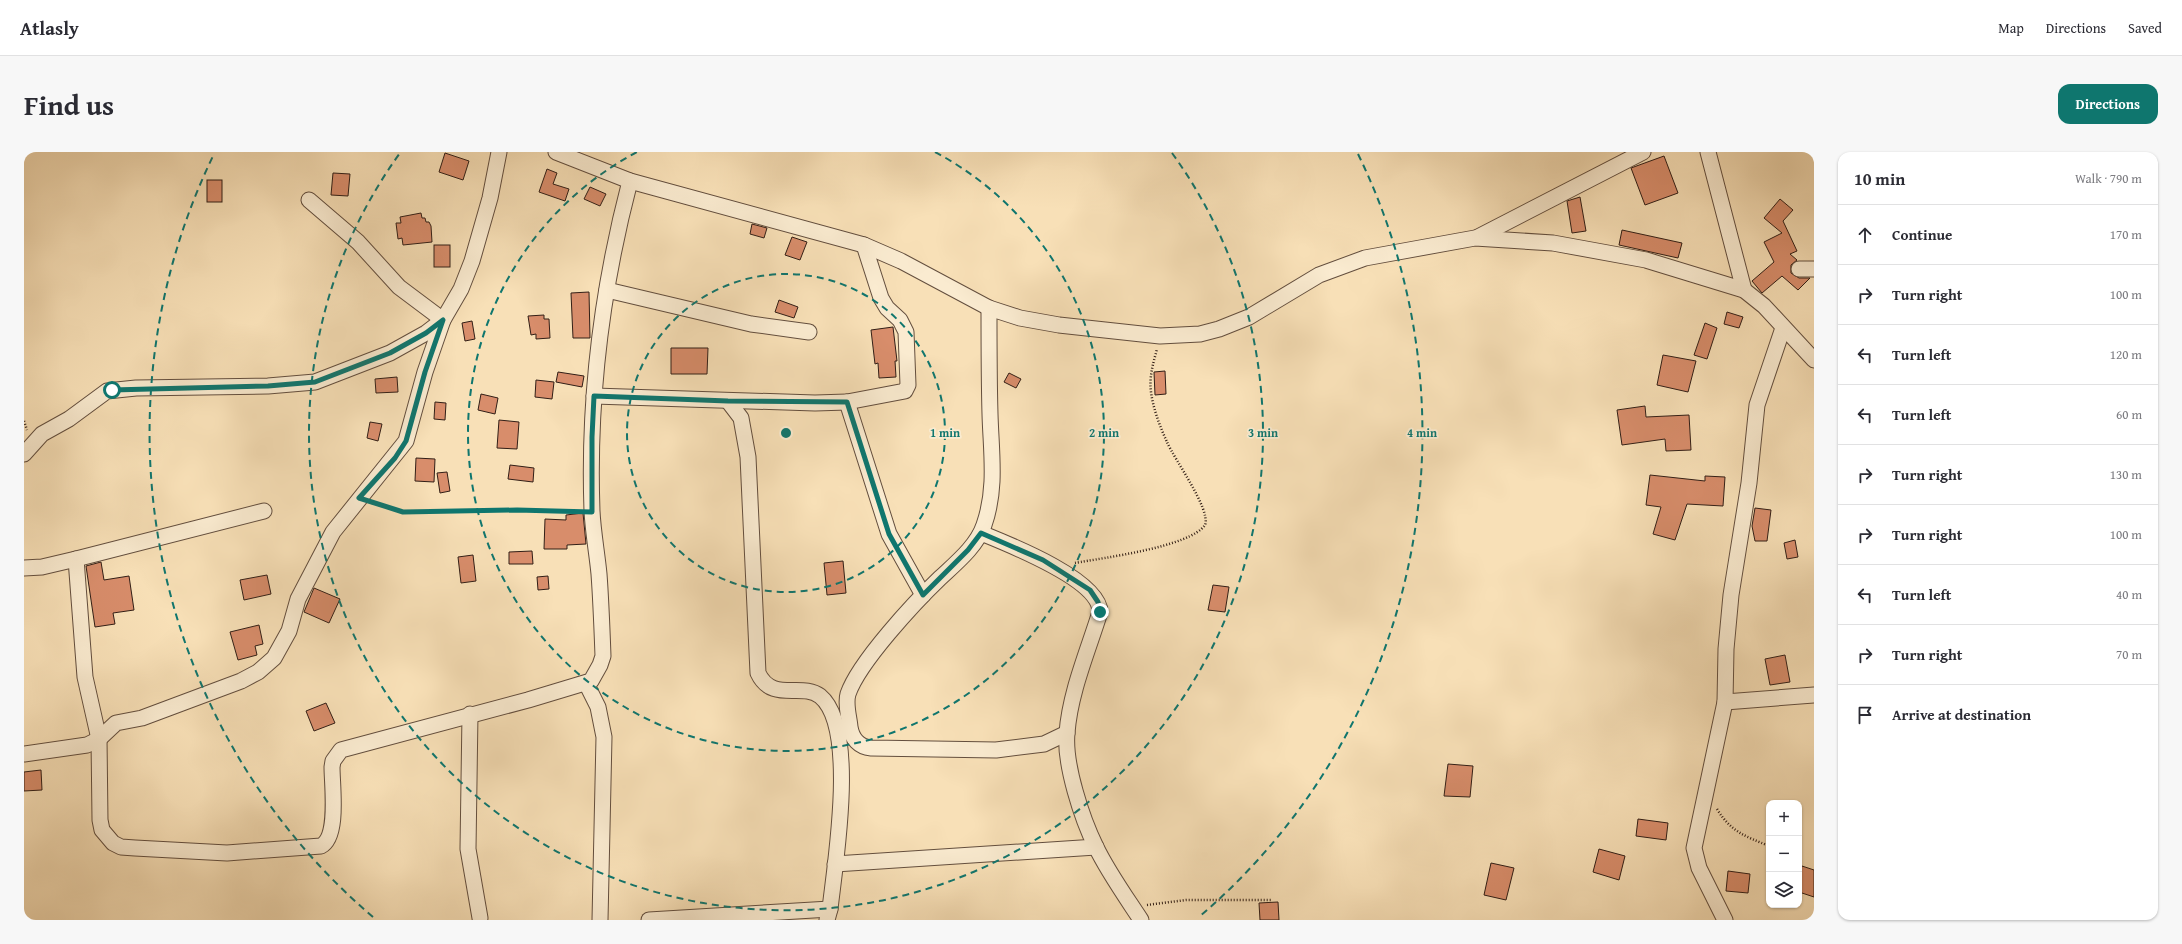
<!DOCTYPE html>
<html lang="en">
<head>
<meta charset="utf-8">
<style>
  :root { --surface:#fff; --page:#f7f7f7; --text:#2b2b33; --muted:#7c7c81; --line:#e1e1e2; --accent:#0f766e }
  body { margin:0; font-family:"Gentium Book Plus",serif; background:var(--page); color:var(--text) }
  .controls { position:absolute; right:12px; bottom:12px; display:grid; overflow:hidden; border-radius:8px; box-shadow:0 1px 3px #0004 }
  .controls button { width:36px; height:36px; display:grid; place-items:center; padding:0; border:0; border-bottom:1px solid var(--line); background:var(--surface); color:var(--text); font:20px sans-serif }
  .stop { position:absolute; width:12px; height:12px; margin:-9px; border:3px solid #0f766e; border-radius:50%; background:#fff }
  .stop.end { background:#0f766e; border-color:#fff; box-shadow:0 1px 4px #0008 }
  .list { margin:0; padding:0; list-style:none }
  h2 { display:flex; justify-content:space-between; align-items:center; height:52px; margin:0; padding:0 16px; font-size:17px }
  h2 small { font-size:13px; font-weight:400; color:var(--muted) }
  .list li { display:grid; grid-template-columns:26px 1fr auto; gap:12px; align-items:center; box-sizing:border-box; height:60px; padding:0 16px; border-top:1px solid var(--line) }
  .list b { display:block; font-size:15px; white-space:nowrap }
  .list em { font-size:13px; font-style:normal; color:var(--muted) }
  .icon { flex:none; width:22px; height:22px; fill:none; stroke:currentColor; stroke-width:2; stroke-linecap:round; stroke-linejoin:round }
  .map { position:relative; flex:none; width:1790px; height:768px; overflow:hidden; border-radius:12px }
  header { display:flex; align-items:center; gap:24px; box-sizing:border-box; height:56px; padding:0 20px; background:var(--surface); border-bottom:1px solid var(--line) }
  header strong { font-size:19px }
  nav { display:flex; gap:22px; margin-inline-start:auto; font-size:14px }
  .intro { display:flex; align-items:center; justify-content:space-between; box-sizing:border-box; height:96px; padding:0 24px }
  h1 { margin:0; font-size:28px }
  .button { padding:10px 18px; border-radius:12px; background:var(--accent); color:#fff; font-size:14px; font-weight:700 }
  main { display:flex; gap:24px; padding:0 24px }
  aside { flex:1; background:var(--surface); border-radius:12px; box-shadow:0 1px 3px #0004 }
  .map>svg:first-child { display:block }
  .building { fill:#d88d6b; stroke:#311e16 }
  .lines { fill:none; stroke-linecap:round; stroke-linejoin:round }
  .minor-casing { stroke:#634e3e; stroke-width:17 }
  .path { stroke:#311e16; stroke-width:2.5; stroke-dasharray:1 2; stroke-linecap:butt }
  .minor { stroke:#faebd0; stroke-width:15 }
  .route { stroke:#0f766e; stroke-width:5 }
  .ring { fill:none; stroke:#0f766e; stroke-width:2; stroke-dasharray:7 5 }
  .centre { fill:#0f766e; stroke:#faebd0; stroke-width:2 }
  .ring-label { font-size:12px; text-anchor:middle; font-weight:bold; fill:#0f766e; stroke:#faebd0; stroke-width:3.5; stroke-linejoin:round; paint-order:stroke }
</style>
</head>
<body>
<header>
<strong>Atlasly</strong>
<nav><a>Map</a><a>Directions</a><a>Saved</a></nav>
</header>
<div class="intro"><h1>Find us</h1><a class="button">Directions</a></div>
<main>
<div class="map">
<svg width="1790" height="768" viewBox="0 0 1790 768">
  <rect width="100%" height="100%" fill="#f8e0b7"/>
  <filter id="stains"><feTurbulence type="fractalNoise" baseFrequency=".005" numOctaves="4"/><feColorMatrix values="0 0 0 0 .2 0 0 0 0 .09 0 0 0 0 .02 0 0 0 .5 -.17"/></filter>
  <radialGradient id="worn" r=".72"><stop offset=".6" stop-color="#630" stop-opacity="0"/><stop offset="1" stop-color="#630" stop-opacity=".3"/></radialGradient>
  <g class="building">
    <polygon points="421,1 445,9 439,28 415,20"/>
    <polygon points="1640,4 1654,41 1621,53 1607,16"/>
    <polygon points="523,17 533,21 529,32 545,37 541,49 515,40"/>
    <polygon points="309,21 326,22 324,44 307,43"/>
    <rect x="183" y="28" width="15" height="22"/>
    <polygon points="566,35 582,42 576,54 560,47"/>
    <polygon points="1556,45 1562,79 1548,81 1543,49"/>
    <polygon points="1756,47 1769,58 1759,69 1773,99 1766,102 1773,108 1767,113 1767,121 1775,126 1786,126 1774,138 1758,124 1738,141 1728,129 1750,110 1740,90 1758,81 1740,66"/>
    <polygon points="397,61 398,66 401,66 402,70 405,70 407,74 408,90 379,93 378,86 374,87 372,71 377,71 376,65"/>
    <polygon points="728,72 743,76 740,86 726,82"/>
    <polygon points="1598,78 1658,91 1654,106 1595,93"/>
    <polygon points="768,85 783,90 776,108 761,103"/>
    <rect x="410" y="93" width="16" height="22"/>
    <polygon points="565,140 566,186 549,186 547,141"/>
    <polygon points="755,148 774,155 770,166 751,160"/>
    <polygon points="1703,160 1719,165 1715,176 1700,172"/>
    <polygon points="520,163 520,167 525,167 526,186 512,187 512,182 507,183 504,164"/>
    <polygon points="448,169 451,187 441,189 438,171"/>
    <polygon points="1681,171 1693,176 1683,207 1670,203"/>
    <polygon points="869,175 873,209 871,209 872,225 855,226 854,211 851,212 847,178"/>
    <polygon points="647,196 684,196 683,222 647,222"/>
    <polygon points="1639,203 1672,209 1664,240 1633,233"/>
    <polygon points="1141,219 1142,242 1131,243 1130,220"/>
    <polygon points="534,220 560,224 558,235 532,230"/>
    <polygon points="985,221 997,227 992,236 980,230"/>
    <polygon points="373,225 374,240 352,241 351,227"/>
    <polygon points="512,228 530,230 528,247 511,245"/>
    <polygon points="457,242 474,246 471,262 454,258"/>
    <polygon points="411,250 422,251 421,268 410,267"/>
    <polygon points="1621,254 1622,265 1665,263 1667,298 1642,299 1641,287 1598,293 1593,258"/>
    <polygon points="475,268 495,270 493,297 473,296"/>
    <polygon points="346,270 358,272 354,289 343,286"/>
    <polygon points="392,306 411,307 410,330 391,329"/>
    <polygon points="486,313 510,316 509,330 484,327"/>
    <polygon points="423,320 426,339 416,341 413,321"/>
    <polygon points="1626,323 1681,329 1681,324 1701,325 1699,354 1663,352 1651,388 1629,382 1637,355 1622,353"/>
    <polygon points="1731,356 1747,358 1743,389 1731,389 1728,374"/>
    <polygon points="559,361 562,392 543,393 543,397 520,397 521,367 542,368 542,363"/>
    <polygon points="1771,388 1774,405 1763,407 1760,391"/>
    <polygon points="508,399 509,412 485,412 485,400"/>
    <polygon points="449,403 452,429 437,431 434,405"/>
    <polygon points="819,409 822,441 803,443 800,411"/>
    <polygon points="77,410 80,428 105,424 110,458 89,461 91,472 71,475 62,414"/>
    <polygon points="243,423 247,442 220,448 216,428"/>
    <polygon points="524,424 525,437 514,438 513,425"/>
    <polygon points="1189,433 1205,435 1201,460 1184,458"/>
    <polygon points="290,436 316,447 305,471 280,460"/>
    <polygon points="235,473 239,492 231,494 233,503 214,508 206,480"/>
    <polygon points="1761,503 1766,530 1746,533 1741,507"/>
    <polygon points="302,551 311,571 290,579 282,559"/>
    <polygon points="1424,612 1449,614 1446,645 1420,644"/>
    <polygon points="17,618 18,638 0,639 0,620"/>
    <polygon points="1614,667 1644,671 1642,688 1612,684"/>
    <polygon points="1575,697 1601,704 1595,728 1569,720"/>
    <polygon points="1467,711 1490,716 1482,748 1460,743"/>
    <polygon points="1778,714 1790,718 1790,745 1775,740 1775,724"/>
    <polygon points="1704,719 1726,722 1724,741 1702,739"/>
    <polygon points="1254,750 1255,768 1236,768 1235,751"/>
  </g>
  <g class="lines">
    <defs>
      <g id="minor">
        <polyline points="532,0 606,29 840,93 877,109 965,156 996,166 1035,173 1136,184 1176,182 1195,177 1225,165 1295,123 1341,106 1451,86 1529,91 1622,108 1720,138 1740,154 1790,208"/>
        <polyline points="1684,0 1720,138"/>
        <polyline points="1454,85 1619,0"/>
        <polyline points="1775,117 1790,117"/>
        <polyline points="583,138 727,172 785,180"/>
        <path d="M965,156C965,191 965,227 966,262C967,300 973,336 960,373C953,394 932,411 916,426C891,450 835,510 824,542C821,552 825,564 826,575C828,587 835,595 847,596L972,598L1020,592L1043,581"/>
        <polyline points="570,244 791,251 823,250 881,239 884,233 882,180 876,168 863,156 857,146 840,93"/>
        <path d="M704,249L717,266L724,305L734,521C748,551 778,530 796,544C834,575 811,711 806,757L803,768"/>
        <polyline points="823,250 865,382 899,443"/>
        <polyline points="0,302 18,282 45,267 83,239 112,236 244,234 291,230 366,201 402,181 419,168 437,137 448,109 466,46 475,0"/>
        <path d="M957,381C984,392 1076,428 1076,460C1064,499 1046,540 1043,581C1040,612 1058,667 1072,695C1084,720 1102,745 1117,768"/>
        <path d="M52,407L61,525L75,587L76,668L78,678L89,691L97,695L111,696L203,701L297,694C315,685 308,634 308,615L309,609L317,598L504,548L567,529L576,513L579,504C578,477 577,449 575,422C573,401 569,380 568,359C564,248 578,136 606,29"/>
        <polyline points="0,416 18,415 52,407 240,359"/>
        <polyline points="562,531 574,555 580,585 576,768"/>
        <polyline points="1701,550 1790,543"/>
        <polyline points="446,562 444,697 456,766"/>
        <polyline points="0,602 63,593 75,587 92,571 118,566 217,529 234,520 250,506 265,479 274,447 309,380 382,289 401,220 419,168 375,135 334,90 285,48"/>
        <polyline points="811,712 1072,695"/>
        <polyline points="625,768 806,757"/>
        <polyline points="1701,768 1675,716 1670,696 1701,550 1702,497 1707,443 1725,331 1733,253 1759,176"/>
      </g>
    </defs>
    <use href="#minor" class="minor-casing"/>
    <g class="path">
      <polyline points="0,269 3,278"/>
      <polyline points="348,351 379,360 493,358 556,360"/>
      <path d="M1051,411C1078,406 1166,395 1181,373C1187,357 1150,307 1143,290C1136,275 1129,256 1127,240C1125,225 1129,212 1133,197"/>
      <path d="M1693,657C1707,680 1721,684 1745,694"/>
      <polyline points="1123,753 1162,748 1248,748"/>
    </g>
    <use href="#minor" class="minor"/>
  </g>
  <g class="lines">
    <polyline class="route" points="88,238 244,234 291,230 366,201 402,181 419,168 401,220 382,289 371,306 335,346 379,360 493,358 568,360 568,285 570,244 704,249 823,250 865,382 899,443 944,398 957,381 1019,408 1066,438 1074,450 1076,460"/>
  </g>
  <g class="ring">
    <circle cx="762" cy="281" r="159"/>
    <path d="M911 0A318 318 0 1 1 613 0"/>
    <path d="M1148 1A477 477 0 1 1 376 1"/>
    <path d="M349 765A636 636 0 0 1 190 2M1334 2A636 636 0 0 1 1175 765"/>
  </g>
  <circle cx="762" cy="281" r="6" class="centre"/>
  <g class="ring-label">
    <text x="921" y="285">1 min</text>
    <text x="1080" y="285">2 min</text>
    <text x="1239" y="285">3 min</text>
    <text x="1398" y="285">4 min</text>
  </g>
  <rect width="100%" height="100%" filter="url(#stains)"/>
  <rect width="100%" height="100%" fill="url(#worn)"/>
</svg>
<div class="controls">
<button>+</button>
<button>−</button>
<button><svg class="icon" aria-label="layers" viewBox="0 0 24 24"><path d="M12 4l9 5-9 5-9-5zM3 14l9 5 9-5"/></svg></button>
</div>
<div class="stop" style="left:88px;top:238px"></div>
<div class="stop end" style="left:1076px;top:460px"></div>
</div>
<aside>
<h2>10 min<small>Walk · 790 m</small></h2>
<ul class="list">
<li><svg class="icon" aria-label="ahead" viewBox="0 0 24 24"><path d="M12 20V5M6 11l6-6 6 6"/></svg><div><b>Continue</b></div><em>170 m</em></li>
<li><svg class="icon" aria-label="right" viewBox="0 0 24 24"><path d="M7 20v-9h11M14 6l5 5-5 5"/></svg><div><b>Turn right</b></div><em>100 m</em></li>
<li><svg class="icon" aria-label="left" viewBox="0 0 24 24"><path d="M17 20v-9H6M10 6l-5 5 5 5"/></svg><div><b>Turn left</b></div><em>120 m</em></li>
<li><svg class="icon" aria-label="left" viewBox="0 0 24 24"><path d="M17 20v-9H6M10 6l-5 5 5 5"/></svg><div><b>Turn left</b></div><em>60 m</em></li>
<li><svg class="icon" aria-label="right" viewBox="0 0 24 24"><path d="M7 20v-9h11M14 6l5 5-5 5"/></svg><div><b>Turn right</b></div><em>130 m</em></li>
<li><svg class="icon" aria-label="right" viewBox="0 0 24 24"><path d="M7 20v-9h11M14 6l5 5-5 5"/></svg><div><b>Turn right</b></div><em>100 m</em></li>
<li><svg class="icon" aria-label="left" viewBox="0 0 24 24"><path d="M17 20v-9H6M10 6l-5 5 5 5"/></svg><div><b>Turn left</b></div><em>40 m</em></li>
<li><svg class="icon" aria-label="right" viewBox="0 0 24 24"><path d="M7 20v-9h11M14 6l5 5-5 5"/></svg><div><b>Turn right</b></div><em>70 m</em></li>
<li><svg class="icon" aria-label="arrive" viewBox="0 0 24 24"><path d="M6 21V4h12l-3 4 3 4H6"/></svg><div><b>Arrive at destination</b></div></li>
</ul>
</aside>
</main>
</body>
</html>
